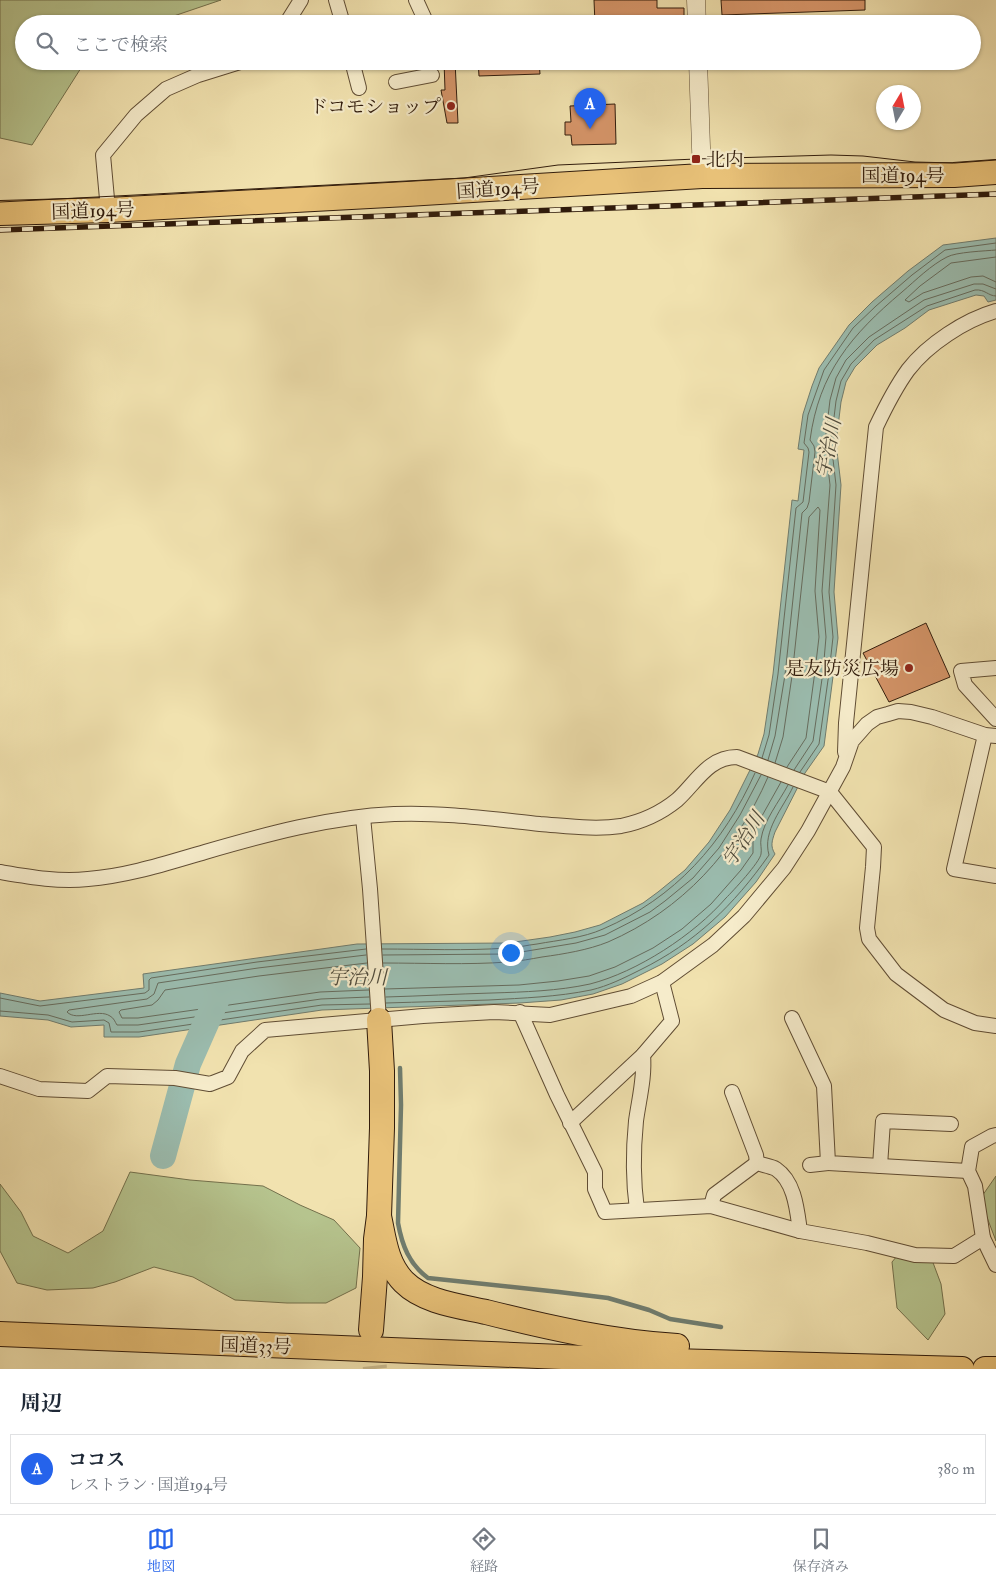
<!DOCTYPE html>
<html lang="ja">
<head>
<meta charset="utf-8">
<style>
  :root { --surface:#fff; --page:#f6f6f7; --text:#1f2937; --muted:#747a83; --line:#e0e1e3; --accent:#2563eb }
  body { margin:0; font-family:"IM FELL Double Pica","Noto Serif JP",serif; background:var(--page); color:var(--text) }
  .compass { position:absolute; left:876px; top:85px; width:45px; height:45px; border-radius:50%; background:var(--surface); box-shadow:0 1px 4px #0004; rotate:10deg }
  .you { position:absolute; left:510px; top:952px; width:18px; height:18px; margin:-12px; border:4px solid #fff; border-radius:50%; background:#1a73e8; box-shadow:0 0 0 8px #1a73e833 }
  .badge { display:grid; place-items:center; width:32px; height:32px; border-radius:50%; background:var(--accent); color:#fff; font-size:16px; font-weight:700 }
  .pin { position:absolute; translate:-50% -41px; filter:drop-shadow(0 1px 2px #0008) }
  .pin::after { content:''; position:absolute; top:26px; width:18px; height:15px; background:inherit; clip-path:polygon(0 0,100% 0,50% 100%) }
  .list { margin:0; padding:0; list-style:none }
  h2 { display:flex; justify-content:space-between; align-items:center; height:65px; margin:0; padding:0 20px; font-size:21px }
  h2 small { font-size:16px; font-weight:400; color:var(--muted) }
  .list li { display:grid; grid-template-columns:32px 1fr auto; gap:15px; align-items:center; box-sizing:border-box; height:70px; margin:0 10px 10px; padding:0 10px; border:1px solid var(--line); border-radius:0px }
  .list b { display:block; font-size:19px; white-space:nowrap }
  .list p { margin:0; font-size:16px; white-space:nowrap; color:var(--muted) }
  .list em { font-size:16px; font-style:normal; color:var(--muted) }
  .icon { flex:none; width:28px; height:28px; fill:none; stroke:currentColor; stroke-width:2; stroke-linecap:round; stroke-linejoin:round }
  .map { position:relative; flex:none; width:996px; height:1369px; overflow:hidden }
  .search { position:absolute; background:var(--surface); box-shadow:0 1px 4px #0004; left:15px; right:15px; top:15px; height:55px; display:flex; align-items:center; gap:12px; box-sizing:border-box; padding:0 18px; border-radius:28px; color:var(--muted); font-size:19px }
  .sheet { height:145px; background:var(--surface) }
  nav { display:flex; justify-content:space-around; align-items:center; box-sizing:border-box; height:70px; border-top:1px solid var(--line); background:var(--surface); font-size:14px; color:var(--muted) }
  nav a { display:grid; justify-items:center; gap:2px }
  nav .on { color:var(--accent) }
  .map>svg:first-child { display:block }
  .green { fill:#b6c48e; stroke:#73704c }
  .water { fill:#9bbdb0; stroke:#707c6e }
  .lines { fill:none; stroke-linecap:round; stroke-linejoin:round }
  .shore { stroke:#666c5e; stroke-width:1 }
  .stream { stroke:#707c6e; stroke-width:4.5 }
  .river { stroke:#9bbdb0; stroke-width:26 }
  .building { fill:#d69569; stroke:#301b0b }
  .trunk-tunnel { stroke:#caba8e; stroke-width:24; stroke-dasharray:24 12; stroke-linecap:butt }
  .minor-casing { stroke:#604d34; stroke-width:16 }
  .tertiary-casing { stroke:#604d34; stroke-width:19 }
  .trunk-casing { stroke:#301b0b; stroke-width:26 }
  .minor { stroke:#f6eccb; stroke-width:14 }
  .tertiary { stroke:#f6eccb; stroke-width:18 }
  .trunk { stroke:#e8c178; stroke-width:24 }
  .tram { stroke:#301b0b; stroke-width:1 }
  .rail-casing { stroke:#301b0b; stroke-width:5.5 }
  .rail { stroke:#f6eccb; stroke-width:4; stroke-dasharray:11; stroke-linecap:butt }
  .poi-dot { fill:#8f2418; stroke:#f6eccb; stroke-width:2 }
  .labels { text-anchor:middle; stroke-width:4.5; stroke-linejoin:round; paint-order:stroke }
  .poi-label { font-size:19px; fill:#301b0b; stroke:#f6eccb; text-anchor:end }
  .street-label { font-size:19px; fill:#301b0b; stroke:#f6eccb }
  .water-label { font-size:20px; font-style:italic; fill:#504c3d; stroke:#f6eccb }
</style>
</head>
<body>
<div class="map">
<svg width="996" height="1369" viewBox="0 0 996 1369">
  <rect width="100%" height="100%" fill="#f1e2af"/>
  <filter id="stains"><feTurbulence type="fractalNoise" baseFrequency=".004" numOctaves="4"/><feColorMatrix values="0 0 0 0 .2 0 0 0 0 .09 0 0 0 0 .02 0 0 0 .5 -.17"/></filter>
  <radialGradient id="worn" r=".72"><stop offset=".6" stop-color="#630" stop-opacity="0"/><stop offset="1" stop-color="#630" stop-opacity=".3"/></radialGradient>
  <g class="green">
    <polygon points="0,0 221,0 159,21 156,24 24,24 24,61 102,61 81,68 32,145 0,138"/>
    <polygon points="130,1172 190,1180 263,1186 300,1205 334,1220 360,1248 356,1288 326,1303 287,1303 235,1300 193,1277 154,1267 115,1282 93,1288 47,1290 17,1283 0,1251 0,1184 21,1212 33,1236 68,1253 103,1231"/>
    <polygon points="996,1176 996,1241 980,1199"/>
    <polygon points="897,1256 932,1260 941,1284 945,1314 928,1340 897,1308 892,1262"/>
  </g>
  <path class="water" d="M996,238V300L988,302L984,296L976,295L929,310L905,328L877,345L855,367L846,382L841,402L836,443L841,485L834,592L838,638L824,746L805,773L775,832C772,841 770,846 775,854L756,882L725,917L693,944L662,964L622,984L593,994L561,1000L520,1003L322,1010L139,1037H104V1025L71,1027L48,1020L0,1016V993L40,1001L144,988L143,974L357,944L508,943L550,937L575,932L600,925L643,903L658,892L685,870L709,842L730,810L758,754L764,734L773,674L792,500L798,501L804,450L798,449L803,414L812,386L819,368L849,325L872,302L908,271L943,245Z"/>
  <g class="lines">
    <g class="shore">
      <polyline points="996,257 951,263 920,286 905,300 909,302 923,293 971,277 983,276 996,282"/>
      <polyline points="762,758 769,735 778,674 796,508 803,502 809,452 808,448 804,443 808,415 824,370 853,328 876,306 912,275 945,250 996,243"/>
      <path d="M768,760L775,736L785,675L802,513L807,508L809,502L815,452L814,446L810,440C819,373 851,335 902,292C916,280 931,265 947,257C956,252 985,251 996,250"/>
      <polyline points="775,763 783,737 792,676 809,517 818,507 820,510 815,591 819,637 815,671 806,738 787,767"/>
      <polyline points="794,770 813,741 823,672 826,637 822,591 830,485 825,442 830,400 836,378 846,360 869,337 924,300 974,284 983,284 996,289"/>
      <path d="M800,772L819,744L829,673L833,637L829,592L836,485L831,442L836,401L841,381L851,364L874,340L927,306L975,290C985,289 988,296 996,296"/>
      <path d="M382,949C424,949 466,951 507,948C517,948 527,945 537,944C559,940 583,938 603,929C675,898 724,843 755,773"/>
      <path d="M366,955L258,968L158,983L154,994L147,999L69,1010L67,1012C77,1022 98,1008 110,1016C114,1018 115,1022 117,1025H138L321,999L369,997"/>
      <polyline points="383,955 509,954 576,943 605,935 650,912 665,901 693,878 719,848 740,815 761,775"/>
      <polyline points="367,963 259,976 165,990 158,1000 152,1005 121,1010 119,1012 122,1018 138,1018 320,992 369,990"/>
      <path d="M383,963C425,963 467,965 508,962C520,961 531,959 542,957C564,954 588,950 608,942C682,910 736,851 768,777"/>
      <polyline points="385,989 519,985 558,981 589,976 615,967 653,948 682,929 711,904 741,870 753,853 753,838 758,823 781,782"/>
      <path d="M386,997C421,996 456,994 492,993C524,992 558,991 590,984C637,972 694,935 726,898C733,891 760,862 761,854C762,849 760,844 761,839C764,820 779,802 788,785"/>
      <polyline points="0,998 40,1006 145,993 149,990 149,980 151,978 257,962 366,949"/>
      <path d="M386,1003C420,1002 454,1001 489,1000C523,998 557,997 591,990C608,986 624,978 640,970C695,943 734,905 769,855C762,831 783,808 793,787"/>
      <polyline points="0,1011 48,1015 72,1022 104,1020 109,1023 111,1032 139,1032 322,1005 370,1004"/>
    </g>
    <path class="stream" d="M400,1068L401,1105L398,1223C402,1245 409,1264 428,1278L559,1292L608,1298L649,1310L670,1319L721,1327"/>
    <polyline class="river" points="163,1156 188,1064 218,996"/>
  </g>
  <g class="building">
    <polygon points="594,0 657,0 657,8 684,8 684,24 595,24"/>
    <polygon points="721,0 865,0 865,10 722,15"/>
    <polygon points="444,61 455,61 458,123 447,123 441,90 445,90"/>
    <polygon points="478,61 539,61 540,74 479,76"/>
    <polygon points="615,104 616,144 572,145 571,135 565,135 565,122 571,122 570,106"/>
    <polygon points="926,623 950,677 889,702 863,653"/>
  </g>
  <g class="lines">
    <polyline class="trunk-tunnel" points="371,1330 375,1369"/>
    <defs>
      <g id="minor">
        <polyline points="336,0 343,24"/>
        <polyline points="416,0 427,24"/>
        <polyline points="286,24 301,0"/>
        <polyline points="352,61 359,88"/>
        <polyline points="396,82 432,75"/>
        <polyline points="108,210 103,155 136,115 166,89 198,75 243,61"/>
        <polyline points="996,668 961,671 965,685 996,719"/>
        <polyline points="985,735 954,869 996,876"/>
        <path d="M845,752L846,723L876,427C885,408 895,388 908,370C928,344 965,320 996,311"/>
        <polyline points="363,817 370,889 379,1020"/>
        <path d="M0,872C30,877 58,882 88,879C128,876 167,863 205,852C267,834 329,817 394,814C442,812 492,819 540,824C567,826 595,830 621,826C641,822 661,813 677,800C696,783 708,757 737,757L830,792L874,847L873,867L867,928L869,939L896,974L944,1010L975,1023L996,1026"/>
        <polyline points="520,1012 557,1095 595,1172 595,1189 605,1212 711,1206 800,1231"/>
        <polyline points="792,1018 824,1086 828,1163 968,1171"/>
        <polyline points="0,1076 39,1089 88,1091 107,1076 175,1078 210,1084 228,1077 242,1051 265,1030 423,1016 494,1012 550,1015 631,996 662,982 713,945 744,916 784,868 808,831 843,767 852,741 867,724 877,717 888,714 898,711 911,712 932,717 985,735 996,736"/>
        <polyline points="732,1092 756,1155 757,1163"/>
        <polyline points="570,1123 643,1055 672,1021 662,982"/>
        <polyline points="810,1165 828,1163"/>
        <polyline points="880,1166 883,1121 951,1124"/>
        <path d="M711,1206L714,1195L757,1163C762,1165 771,1166 776,1169C795,1182 797,1210 800,1231L867,1243L915,1255L954,1256L983,1238L975,1186L968,1171L972,1147L992,1136L996,1135"/>
        <path d="M637,1210C633,1181 633,1151 636,1121C639,1099 645,1077 643,1055"/>
        <polyline points="983,1238 996,1265"/>
      </g>
      <g id="tertiary">
        <polyline points="696,0 697,24"/>
        <polyline points="698,61 702,176"/>
      </g>
      <g id="trunk">
        <polyline points="0,213 108,210 407,194 702,176 954,175 996,172"/>
        <path d="M379,1216C384,1239 386,1264 404,1282C424,1302 459,1306 486,1312C549,1328 613,1342 677,1346"/>
        <polyline points="371,1330 375,1277 376,1239 379,1216 382,1128 382,1071 379,1020"/>
        <polyline points="0,1334 635,1360 962,1369"/>
        <polyline points="985,1369 996,1369"/>
      </g>
    </defs>
    <use href="#minor" class="minor-casing"/>
    <use href="#tertiary" class="tertiary-casing"/>
    <use href="#trunk" class="trunk-casing"/>
    <use href="#minor" class="minor"/>
    <use href="#tertiary" class="tertiary"/>
    <use href="#trunk" class="trunk"/>
    <polyline class="tram" points="0,202 464,178 558,165 696,159 831,155 863,156 915,162 955,163 996,160"/>
    <defs>
      <polyline id="rail" points="0,230 996,194"/>
    </defs>
    <use href="#rail" class="rail-casing"/>
    <use href="#rail" class="rail"/>
  </g>
  <g class="poi-dot">
    <circle cx="451" cy="106" r="5"/>
    <rect x="691" y="154" width="10" height="10" rx="2.5"/>
    <circle cx="909" cy="668" r="5"/>
  </g>
  <g class="labels">
    <g class="poi-label">
      <text x="441" y="113">ドコモショップ</text>
      <text x="706" y="166" text-anchor="start">北内</text>
      <text x="899" y="675">是友防災広場</text>
    </g>
    <g class="street-label">
      <text x="903" y="182">国道194号</text>
      <text transform="translate(498 188) rotate(-4)" y="7">国道194号</text>
      <text transform="translate(93 210) rotate(-2)" y="7">国道194号</text>
      <text transform="translate(256 1345) rotate(2)" y="7">国道33号</text>
    </g>
    <g class="water-label">
      <text transform="translate(828 448) rotate(-79)" y="7">宇治川</text>
      <text transform="translate(743 839) rotate(-57)" y="7">宇治川</text>
      <text x="357" y="984">宇治川</text>
    </g>
  </g>
  <rect width="100%" height="100%" filter="url(#stains)"/>
  <rect width="100%" height="100%" fill="url(#worn)"/>
</svg>
<svg class="compass" viewBox="-18 -18 36 36"><path d="M0-13l5 13h-10z" fill="#e53935"/><path d="M0 13l5-13h-10z" fill="#747a83"/></svg>
<div class="you"></div>
<div class="pin badge" style="left:590px;top:129px">A</div>
<div class="search"><svg class="icon" aria-label="search" viewBox="0 0 24 24"><circle cx="10" cy="10" r="6"/><path d="M15 15l6 6"/></svg>ここで検索</div>
</div>
<section class="sheet">
<h2>周辺<small></small></h2>
<ul class="list">
<li><span class="badge">A</span><div><b>ココス</b><p>レストラン · 国道194号</p></div><em>380 m</em></li>
</ul>
</section>
<nav>
<a class="on"><svg class="icon" aria-label="map" viewBox="0 0 24 24"><path d="M3 6l6-2 6 2 6-2v14l-6 2-6-2-6 2zM9 4v14M15 6v14"/></svg>地図</a>
<a><svg class="icon" aria-label="directions" viewBox="0 0 24 24"><path d="M12 3l9 9-9 9-9-9zM9 14v-3h6M13 9l2 2-2 2"/></svg>経路</a>
<a><svg class="icon" aria-label="saved" viewBox="0 0 24 24"><path d="M7 4h10v16l-5-4-5 4z"/></svg>保存済み</a>
</nav>
</body>
</html>
